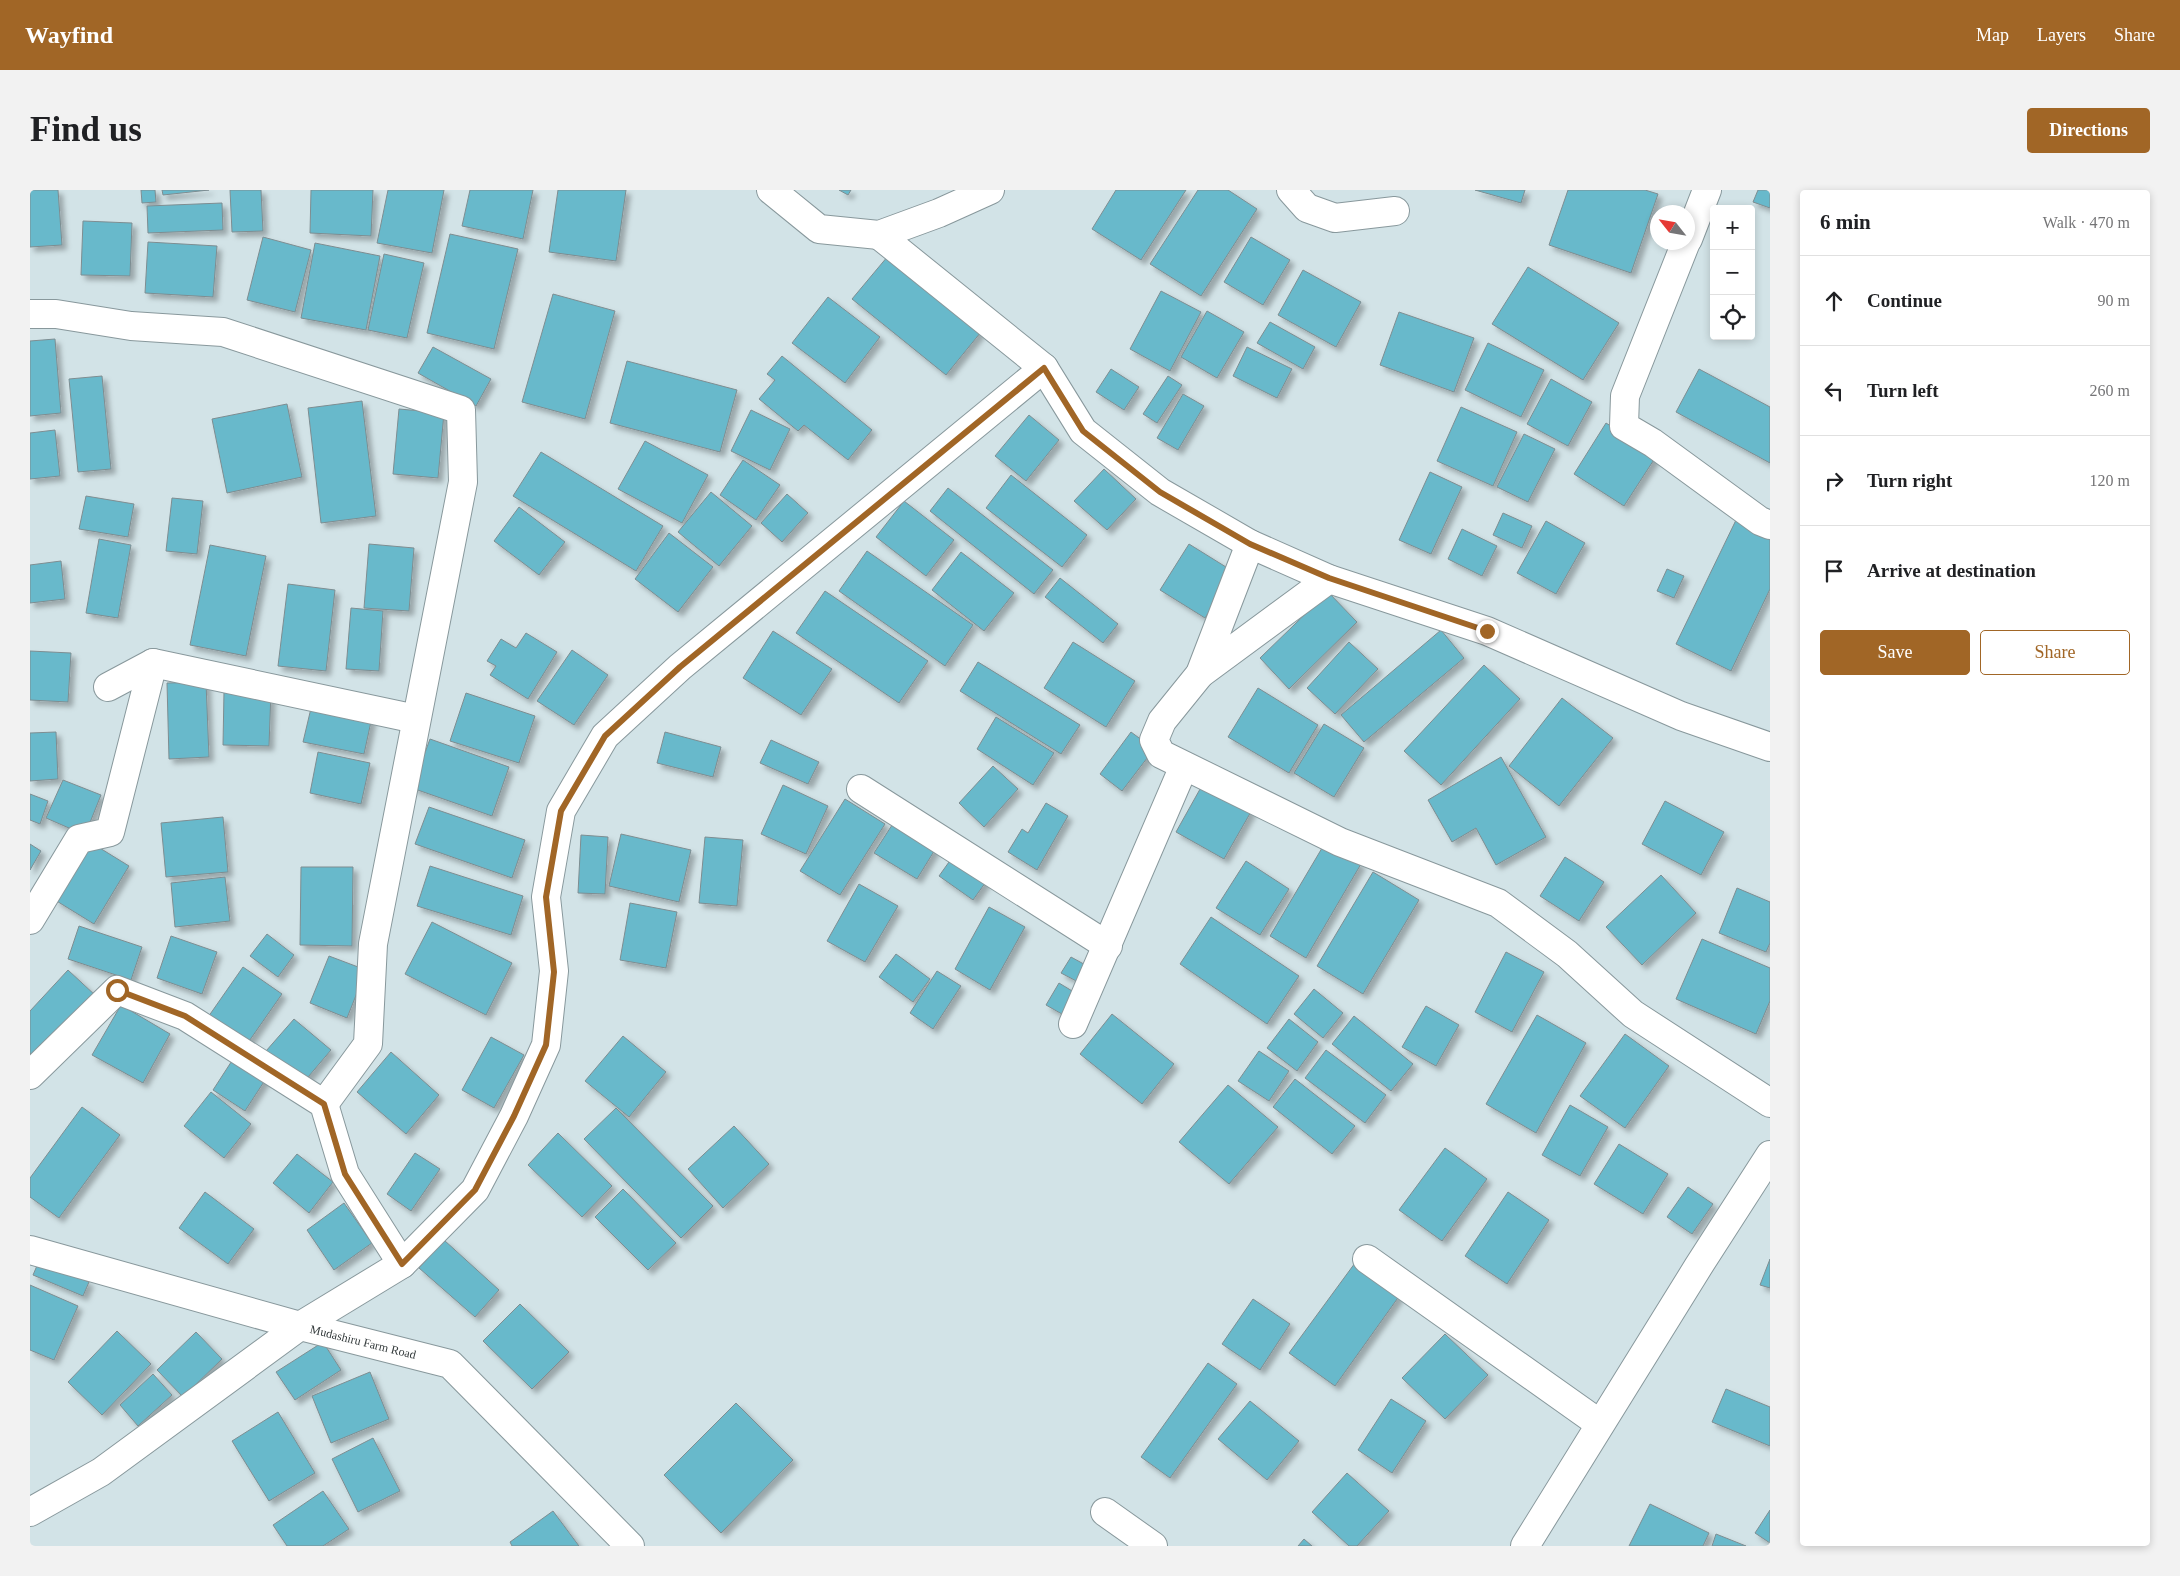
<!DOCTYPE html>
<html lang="en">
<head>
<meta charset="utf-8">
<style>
  :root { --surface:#fff; --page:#f2f2f2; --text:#202124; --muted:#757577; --line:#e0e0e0; --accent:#a16626 }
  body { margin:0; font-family:"Times New Roman",serif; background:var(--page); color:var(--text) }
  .controls { position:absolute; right:15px; top:15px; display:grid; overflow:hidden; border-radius:5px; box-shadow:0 2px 8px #0003 }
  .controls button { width:45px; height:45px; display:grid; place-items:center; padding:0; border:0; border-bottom:1px solid var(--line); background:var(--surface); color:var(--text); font:25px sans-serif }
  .compass { position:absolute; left:1620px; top:15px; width:45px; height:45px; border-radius:50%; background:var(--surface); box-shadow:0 2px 8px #0003; rotate:301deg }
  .stop { position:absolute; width:15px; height:15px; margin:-11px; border:4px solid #a16626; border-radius:50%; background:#fff }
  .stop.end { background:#a16626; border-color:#fff; box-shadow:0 1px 5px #0008 }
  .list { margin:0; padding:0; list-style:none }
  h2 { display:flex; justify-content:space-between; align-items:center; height:65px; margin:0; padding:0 20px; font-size:21px }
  h2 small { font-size:16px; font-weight:400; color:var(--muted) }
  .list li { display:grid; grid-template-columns:32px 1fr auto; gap:15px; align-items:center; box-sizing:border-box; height:90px; padding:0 20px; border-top:1px solid var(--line) }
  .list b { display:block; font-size:19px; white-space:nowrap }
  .list em { font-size:16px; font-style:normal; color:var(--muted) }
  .actions { display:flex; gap:10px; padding:15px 20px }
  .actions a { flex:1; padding:11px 0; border:1px solid var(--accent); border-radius:5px; text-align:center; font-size:18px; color:var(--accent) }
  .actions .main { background:var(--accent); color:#fff }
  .icon { flex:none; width:28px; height:28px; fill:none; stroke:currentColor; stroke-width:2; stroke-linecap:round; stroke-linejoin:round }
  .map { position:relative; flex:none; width:1740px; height:1356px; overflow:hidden; border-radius:5px }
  header { display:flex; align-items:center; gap:30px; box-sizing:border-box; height:70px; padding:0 25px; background:var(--accent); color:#fff }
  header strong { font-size:24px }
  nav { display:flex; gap:28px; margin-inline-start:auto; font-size:18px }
  .intro { display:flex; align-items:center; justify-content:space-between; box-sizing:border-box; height:120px; padding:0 30px }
  h1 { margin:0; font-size:35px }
  .button { padding:12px 22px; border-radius:5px; background:var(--accent); color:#fff; font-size:18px; font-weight:700 }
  main { display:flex; gap:30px; padding:0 30px }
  aside { flex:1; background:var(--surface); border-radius:5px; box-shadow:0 2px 8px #0003 }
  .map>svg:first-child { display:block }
  .building { fill:#67b9cb; stroke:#7e8d91; filter:url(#shadow) }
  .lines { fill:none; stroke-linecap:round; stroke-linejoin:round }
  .minor-casing { stroke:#88989c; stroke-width:30 }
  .minor { stroke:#fff; stroke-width:28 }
  .route { stroke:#a16626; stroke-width:6 }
  .labels { text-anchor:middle; stroke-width:4; stroke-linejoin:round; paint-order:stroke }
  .street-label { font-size:12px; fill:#343b3c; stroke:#fff }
</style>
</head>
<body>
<header>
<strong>Wayfind</strong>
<nav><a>Map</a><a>Layers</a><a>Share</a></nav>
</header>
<div class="intro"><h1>Find us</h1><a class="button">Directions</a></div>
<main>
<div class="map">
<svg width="1740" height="1356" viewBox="0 0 1740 1356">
  <defs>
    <filter id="shadow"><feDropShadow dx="4.5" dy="4.5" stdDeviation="2.5" flood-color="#0004"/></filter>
  </defs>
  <rect width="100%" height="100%" fill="#d2e3e7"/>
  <g class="building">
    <polygon points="0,0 28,0 32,55 0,57"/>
    <polygon points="111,0 125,0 126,12 112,13"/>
    <polygon points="132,0 179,0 133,5"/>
    <polygon points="200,0 231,0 233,41 202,42"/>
    <polygon points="281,0 343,0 341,46 280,43"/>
    <polygon points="358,0 414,0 402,63 347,53"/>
    <polygon points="440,0 503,0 493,49 432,36"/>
    <polygon points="528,0 596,0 586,71 519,62"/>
    <polygon points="809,0 821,0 818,5"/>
    <polygon points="1086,0 1156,0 1111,70 1062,39"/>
    <polygon points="1168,0 1198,0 1227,19 1171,106 1120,74"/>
    <polygon points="1445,0 1495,0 1491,13"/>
    <polygon points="1538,0 1615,0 1628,4 1601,83 1519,55"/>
    <polygon points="1728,0 1740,0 1740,18 1723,12"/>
    <polygon points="192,13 193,40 118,43 117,16"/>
    <polygon points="53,31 102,33 100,86 51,85"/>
    <polygon points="420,44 488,59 464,159 397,143"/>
    <polygon points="233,47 281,60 265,122 217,110"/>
    <polygon points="1221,47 1260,70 1233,115 1194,92"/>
    <polygon points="118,52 187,56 183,107 115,103"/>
    <polygon points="285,53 350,66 336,140 271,128"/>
    <polygon points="354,64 394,73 377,148 338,140"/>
    <polygon points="858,66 951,142 916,185 822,109"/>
    <polygon points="1498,77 1589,133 1553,190 1462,134"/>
    <polygon points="1273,80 1331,112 1306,157 1248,125"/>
    <polygon points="1131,101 1171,122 1140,181 1100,159"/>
    <polygon points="523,104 585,121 555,229 492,212"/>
    <polygon points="798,107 850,147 815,193 762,153"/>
    <polygon points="1177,121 1214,142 1187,188 1151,167"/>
    <polygon points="1369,122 1444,148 1424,202 1350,175"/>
    <polygon points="1240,132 1285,157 1273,179 1227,153"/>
    <polygon points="25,149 31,223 0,226 0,151"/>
    <polygon points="1458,153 1514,180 1491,227 1435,200"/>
    <polygon points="403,157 461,189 446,216 388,183"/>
    <polygon points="1217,157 1262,179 1247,208 1203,186"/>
    <polygon points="752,166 842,240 818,270 774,235 768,241 729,209 745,190 737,184"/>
    <polygon points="597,171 707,200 690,262 580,233"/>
    <polygon points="1081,179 1109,197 1094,220 1066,202"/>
    <polygon points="1669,179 1740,217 1740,273 1646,222"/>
    <polygon points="72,186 81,279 48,282 39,189"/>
    <polygon points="1138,186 1152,195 1127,233 1113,224"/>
    <polygon points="1521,189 1562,212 1538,256 1497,234"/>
    <polygon points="1153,204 1174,216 1148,260 1127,248"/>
    <polygon points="332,211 346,326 291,333 278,218"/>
    <polygon points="257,214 272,287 197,303 182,229"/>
    <polygon points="1431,217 1487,242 1463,296 1407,271"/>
    <polygon points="369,219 414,223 408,288 363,284"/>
    <polygon points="721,220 760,239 740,280 701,261"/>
    <polygon points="999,225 1029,250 996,291 965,266"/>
    <polygon points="1576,233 1627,265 1594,316 1544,284"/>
    <polygon points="25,240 30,286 0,289 0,243"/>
    <polygon points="1494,244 1525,259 1498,312 1467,297"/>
    <polygon points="615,251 678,285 652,333 588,299"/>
    <polygon points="511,262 633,336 606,381 483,306"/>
    <polygon points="713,270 750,295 726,330 690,305"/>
    <polygon points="1074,279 1106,309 1077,340 1044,311"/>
    <polygon points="1400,282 1432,297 1401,364 1369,350"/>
    <polygon points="981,285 1057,345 1032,377 956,318"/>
    <polygon points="918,298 1023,380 1004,404 900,321"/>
    <polygon points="681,302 722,336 689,376 648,342"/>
    <polygon points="757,304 778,323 752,352 731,333"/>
    <polygon points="56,306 104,314 98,347 49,339"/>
    <polygon points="142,308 173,311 167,364 136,361"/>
    <polygon points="874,311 924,350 896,386 846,347"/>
    <polygon points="489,317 535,352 509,385 464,351"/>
    <polygon points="1473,323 1502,336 1492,358 1463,345"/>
    <polygon points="1707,328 1740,343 1740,399 1701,481 1646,454"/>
    <polygon points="1516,331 1555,353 1526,404 1487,383"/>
    <polygon points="1432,339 1467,356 1452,386 1418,369"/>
    <polygon points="639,343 683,377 648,422 605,389"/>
    <polygon points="69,349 101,355 88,428 56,423"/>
    <polygon points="339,354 384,358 379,421 334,418"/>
    <polygon points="1159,354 1204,382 1175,428 1130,400"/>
    <polygon points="180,355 236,366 216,466 160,455"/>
    <polygon points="837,361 943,435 915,476 809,401"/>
    <polygon points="931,362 984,403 954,441 902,400"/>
    <polygon points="31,371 35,409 0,413 0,375"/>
    <polygon points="1637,379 1654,386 1644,408 1627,401"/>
    <polygon points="1030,388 1088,434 1073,453 1015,407"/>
    <polygon points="258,394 305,400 296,481 248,476"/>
    <polygon points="795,401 898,471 869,513 766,443"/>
    <polygon points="1298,402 1327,432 1259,499 1230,468"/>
    <polygon points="321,418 353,421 349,481 316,479"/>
    <polygon points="1411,440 1434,468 1334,552 1311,525"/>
    <polygon points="743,441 802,479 771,525 713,488"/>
    <polygon points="496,443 527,462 498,509 460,485 466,476 457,471 471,449 486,458"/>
    <polygon points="1043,452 1105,491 1076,537 1014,498"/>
    <polygon points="1319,452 1348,479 1305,524 1277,498"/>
    <polygon points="542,460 578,485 544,535 507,511"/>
    <polygon points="0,461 41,463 38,512 0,510"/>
    <polygon points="948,472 1050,535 1031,564 930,501"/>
    <polygon points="1454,475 1490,509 1411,595 1374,561"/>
    <polygon points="176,492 179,567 139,569 137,493"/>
    <polygon points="1228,498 1288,535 1259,583 1198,547"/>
    <polygon points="194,501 241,501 239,556 193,555"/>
    <polygon points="436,503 505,526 489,573 420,551"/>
    <polygon points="1532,508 1583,548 1529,616 1479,576"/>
    <polygon points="282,514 342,527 334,564 273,552"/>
    <polygon points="966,527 1024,563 1003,595 947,559"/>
    <polygon points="1294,534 1334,558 1304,607 1264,583"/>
    <polygon points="26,542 28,589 0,591 0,543"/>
    <polygon points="635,542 691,557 683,587 627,573"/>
    <polygon points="1101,542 1124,559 1092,601 1070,584"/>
    <polygon points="400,549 479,577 462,626 382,598"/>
    <polygon points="741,550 789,572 778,594 730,573"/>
    <polygon points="288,562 340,573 331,614 280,603"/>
    <polygon points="1471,567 1516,647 1466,675 1446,638 1422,652 1398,610"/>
    <polygon points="963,576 988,599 954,637 929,613"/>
    <polygon points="33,590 71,605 55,645 16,628"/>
    <polygon points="1174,592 1222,620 1194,669 1146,642"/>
    <polygon points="753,595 798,616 776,664 731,644"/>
    <polygon points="0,604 18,611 10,634 0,630"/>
    <polygon points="815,609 855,634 810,705 770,681"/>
    <polygon points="1635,611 1694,642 1671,685 1612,654"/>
    <polygon points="1016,613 1038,626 1007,680 978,662 992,639 998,643"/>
    <polygon points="399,617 495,650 482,688 385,654"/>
    <polygon points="193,627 198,682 136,687 131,633"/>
    <polygon points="864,632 906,658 887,689 844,663"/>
    <polygon points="591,644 661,660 649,712 579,696"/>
    <polygon points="551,645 578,647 575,704 548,703"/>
    <polygon points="675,647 713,650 707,716 669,713"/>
    <polygon points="60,652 99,676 64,734 25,710"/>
    <polygon points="1295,653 1331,674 1276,768 1240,746"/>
    <polygon points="0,654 11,661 0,680"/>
    <polygon points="924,665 958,689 943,710 909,686"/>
    <polygon points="1535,667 1574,692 1549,731 1510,706"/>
    <polygon points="1216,671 1259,699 1230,745 1186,718"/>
    <polygon points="400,676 493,706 481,745 387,716"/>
    <polygon points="271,677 323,677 322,756 270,755"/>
    <polygon points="1343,682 1389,710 1333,804 1287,776"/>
    <polygon points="1631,685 1666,723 1612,775 1576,737"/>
    <polygon points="195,687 200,731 145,737 141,693"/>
    <polygon points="829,694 868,716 835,772 797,751"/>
    <polygon points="1707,698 1740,712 1740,753 1736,762 1689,743"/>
    <polygon points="600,713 647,722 636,778 590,770"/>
    <polygon points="959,717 995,737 960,800 925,779"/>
    <polygon points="1181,727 1269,786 1237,834 1150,774"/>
    <polygon points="402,732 482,773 456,825 375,784"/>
    <polygon points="49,736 112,757 101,790 38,769"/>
    <polygon points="237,744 264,765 248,787 220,766"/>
    <polygon points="141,746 187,762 172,804 127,788"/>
    <polygon points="1672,749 1740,778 1740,811 1726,844 1646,809"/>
    <polygon points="1476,762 1514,782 1482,842 1445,822"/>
    <polygon points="866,764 900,789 883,812 849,787"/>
    <polygon points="299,766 336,780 317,828 280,813"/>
    <polygon points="1041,767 1061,778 1052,794 1031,783"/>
    <polygon points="213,777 252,804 215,857 176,830"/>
    <polygon points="38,780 66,806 7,870 0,863 0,821"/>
    <polygon points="907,781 931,796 903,839 880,823"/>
    <polygon points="1029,793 1052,807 1039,828 1016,815"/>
    <polygon points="1284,799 1313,823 1293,848 1264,824"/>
    <polygon points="91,815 140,844 113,893 62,865"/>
    <polygon points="1396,816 1429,835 1406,876 1372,857"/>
    <polygon points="1082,824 1144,874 1112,914 1050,864"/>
    <polygon points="1507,825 1556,853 1506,943 1456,914"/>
    <polygon points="1324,826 1383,874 1361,901 1302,854"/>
    <polygon points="264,829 301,860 273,893 236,861"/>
    <polygon points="1259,829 1288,852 1267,881 1237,858"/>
    <polygon points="1595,844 1639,876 1595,938 1550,906"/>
    <polygon points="593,846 636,882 599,927 555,891"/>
    <polygon points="461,847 494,865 464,918 432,900"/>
    <polygon points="1296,860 1356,905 1335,933 1275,888"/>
    <polygon points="1229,861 1259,881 1239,911 1208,891"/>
    <polygon points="361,862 409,905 376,944 327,902"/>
    <polygon points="207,863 239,884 215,921 183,900"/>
    <polygon points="1265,889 1325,936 1302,964 1243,917"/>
    <polygon points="1198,895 1248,937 1199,994 1149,952"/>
    <polygon points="181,902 221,934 194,968 154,936"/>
    <polygon points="1540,915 1578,937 1550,986 1512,965"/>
    <polygon points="52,917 90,945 29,1028 0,1007 0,988"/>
    <polygon points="586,918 683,1016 651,1048 554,949"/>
    <polygon points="704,936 739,974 693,1018 658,979"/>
    <polygon points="528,943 582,996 552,1027 498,975"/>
    <polygon points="1589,954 1638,984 1613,1024 1564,994"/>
    <polygon points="1415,958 1457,989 1412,1051 1369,1020"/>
    <polygon points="385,963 410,979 381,1021 357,1004"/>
    <polygon points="267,964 303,992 279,1023 243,993"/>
    <polygon points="1658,997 1683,1014 1662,1044 1637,1027"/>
    <polygon points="593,999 646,1053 618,1080 565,1027"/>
    <polygon points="175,1002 224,1039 198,1074 149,1038"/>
    <polygon points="1478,1002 1519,1030 1477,1094 1435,1066"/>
    <polygon points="314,1013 342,1053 304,1080 277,1040"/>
    <polygon points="414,1050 469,1100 445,1127 389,1078"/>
    <polygon points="1740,1069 1740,1098 1730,1095"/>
    <polygon points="9,1071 59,1092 53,1106 3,1085"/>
    <polygon points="1325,1073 1370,1105 1305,1196 1259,1163"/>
    <polygon points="0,1095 48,1116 24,1170 0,1160"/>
    <polygon points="1223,1109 1260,1134 1230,1180 1192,1154"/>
    <polygon points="490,1114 539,1162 502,1199 453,1151"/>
    <polygon points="87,1141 121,1174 72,1225 38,1192"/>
    <polygon points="166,1142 192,1169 153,1207 127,1180"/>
    <polygon points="1415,1144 1458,1185 1415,1229 1372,1188"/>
    <polygon points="293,1152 311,1180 265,1210 246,1182"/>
    <polygon points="1178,1173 1207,1194 1140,1288 1111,1267"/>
    <polygon points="340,1182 359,1229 301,1253 282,1206"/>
    <polygon points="123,1184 142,1205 108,1236 90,1215"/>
    <polygon points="1696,1199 1740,1217 1740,1256 1682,1232"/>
    <polygon points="1361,1209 1396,1231 1362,1283 1328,1260"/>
    <polygon points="1220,1211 1269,1251 1237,1290 1188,1249"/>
    <polygon points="706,1213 763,1270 691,1343 634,1285"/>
    <polygon points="248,1222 285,1283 239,1311 202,1251"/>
    <polygon points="343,1248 370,1301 328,1322 302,1269"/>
    <polygon points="1317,1283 1359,1321 1327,1356 1319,1356 1282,1322"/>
    <polygon points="293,1301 319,1339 293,1356 257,1356 243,1335"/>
    <polygon points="1620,1314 1679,1343 1673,1356 1599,1356"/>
    <polygon points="1740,1320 1740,1353 1725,1343"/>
    <polygon points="523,1321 549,1356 482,1356 480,1352"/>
    <polygon points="1686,1344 1716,1356 1682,1356"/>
    <polygon points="1274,1349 1282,1356 1268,1356"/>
  </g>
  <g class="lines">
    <defs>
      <g id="minor">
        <polyline points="741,0 789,39 849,45 909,23 960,0"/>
        <polyline points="1261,0 1277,18 1305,28 1365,21"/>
        <polyline points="849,45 1014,178 1053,241 1130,302 1220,354 1299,389 1457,441 1651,526 1740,557"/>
        <polyline points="1658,49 1677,0"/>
        <polyline points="1656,52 1595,206 1594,236 1623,253 1730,331 1740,335"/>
        <polyline points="0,124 26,124 101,136 193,142 431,220 433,292 343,754 338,854 294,914"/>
        <polyline points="1220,354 1170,484 1132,531 1124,550 1131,564 1310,652 1468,713 1537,764 1603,824 1740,913"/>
        <polyline points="1170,484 1299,389"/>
        <polyline points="78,497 123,473 386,529"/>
        <polyline points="831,599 1078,756"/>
        <polyline points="0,730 49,649 80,642 123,473"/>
        <polyline points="1043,834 1154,576"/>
        <polyline points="0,885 87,800 155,826 294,914 315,984 372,1074"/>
        <polyline points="0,1060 270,1136 420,1174 600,1356"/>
        <polyline points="1337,1069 1570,1234"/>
        <polyline points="0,1322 71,1282 270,1136 372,1074 445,1000 484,926 516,855 524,781 516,707 531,621 575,546 650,477 1014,178"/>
        <polyline points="1075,1322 1123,1356"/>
        <polyline points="1495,1356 1668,1077 1740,965"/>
      </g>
    </defs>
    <use href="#minor" class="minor-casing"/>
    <use href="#minor" class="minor"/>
  </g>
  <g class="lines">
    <polyline class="route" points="87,800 155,826 294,914 315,984 372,1074 445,1000 484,926 516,855 524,782 516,707 531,621 575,546 650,477 1014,178 1053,241 1130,302 1220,354 1299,388 1457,441"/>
  </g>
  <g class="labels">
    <g class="street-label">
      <text transform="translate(333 1152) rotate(14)" y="4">Mudashiru Farm Road</text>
    </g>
  </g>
</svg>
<div class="controls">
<button>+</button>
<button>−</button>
<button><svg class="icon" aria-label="locate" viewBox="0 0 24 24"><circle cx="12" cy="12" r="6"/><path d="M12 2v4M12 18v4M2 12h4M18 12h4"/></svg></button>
</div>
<svg class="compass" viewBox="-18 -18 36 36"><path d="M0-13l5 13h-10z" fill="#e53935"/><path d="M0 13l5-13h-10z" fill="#757577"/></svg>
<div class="stop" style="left:87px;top:800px"></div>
<div class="stop end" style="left:1457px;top:441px"></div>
</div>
<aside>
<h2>6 min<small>Walk · 470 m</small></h2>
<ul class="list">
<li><svg class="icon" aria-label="ahead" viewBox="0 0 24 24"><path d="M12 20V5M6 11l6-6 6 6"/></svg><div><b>Continue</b></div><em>90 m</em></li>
<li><svg class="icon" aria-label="left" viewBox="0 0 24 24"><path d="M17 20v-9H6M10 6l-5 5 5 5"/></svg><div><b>Turn left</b></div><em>260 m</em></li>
<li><svg class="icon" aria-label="right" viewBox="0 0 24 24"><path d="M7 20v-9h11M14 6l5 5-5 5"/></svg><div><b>Turn right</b></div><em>120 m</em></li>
<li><svg class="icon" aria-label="arrive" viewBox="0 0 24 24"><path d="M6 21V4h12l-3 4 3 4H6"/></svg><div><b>Arrive at destination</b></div></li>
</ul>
<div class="actions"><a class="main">Save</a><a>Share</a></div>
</aside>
</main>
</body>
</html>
